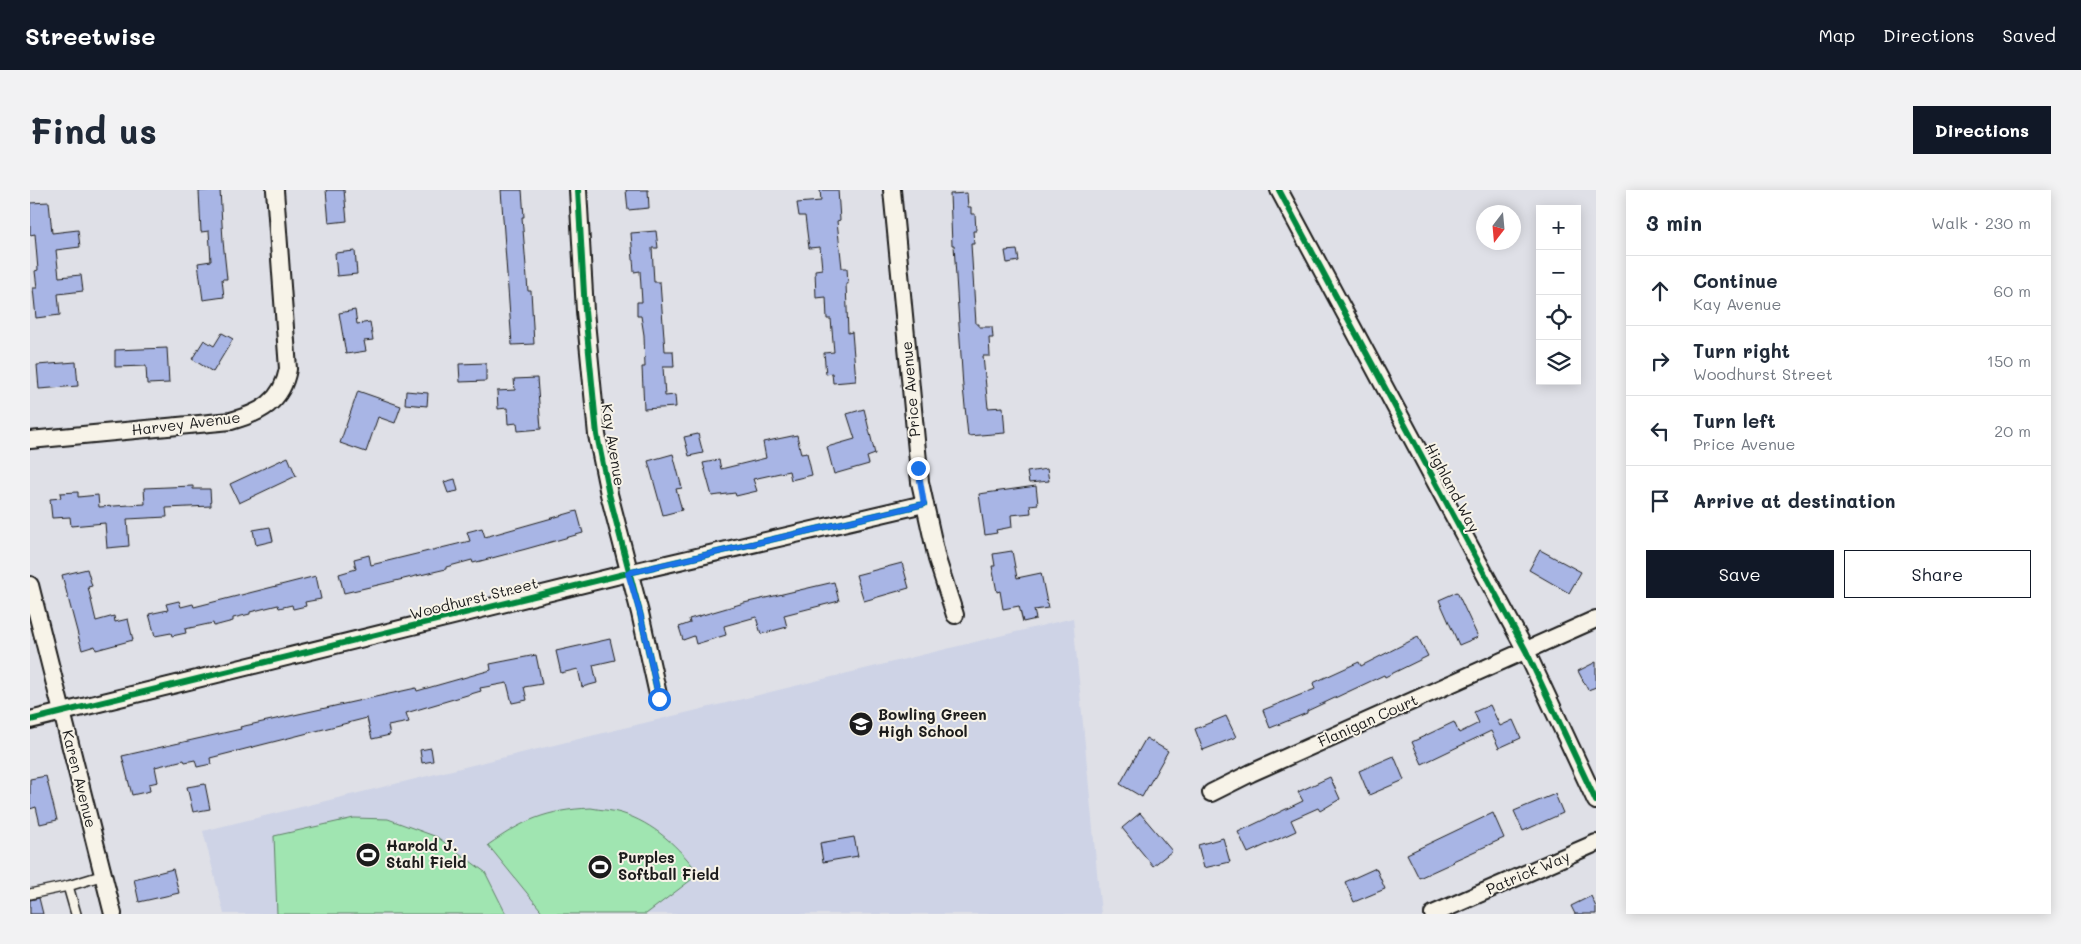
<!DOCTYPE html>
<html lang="en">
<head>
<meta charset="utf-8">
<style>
  :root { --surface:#fff; --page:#f2f2f3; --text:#1f2937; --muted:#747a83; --line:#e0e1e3; --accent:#111827 }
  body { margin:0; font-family:Mali,sans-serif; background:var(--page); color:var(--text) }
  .controls { position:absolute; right:15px; top:15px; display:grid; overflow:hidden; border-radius:0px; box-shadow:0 2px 12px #0003 }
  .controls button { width:45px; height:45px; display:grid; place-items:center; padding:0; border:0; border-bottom:1px solid var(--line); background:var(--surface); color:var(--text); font:25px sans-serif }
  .compass { position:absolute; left:1446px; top:15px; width:45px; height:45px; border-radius:50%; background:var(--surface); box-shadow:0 2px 12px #0003; rotate:196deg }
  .stop { position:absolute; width:15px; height:15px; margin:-11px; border:4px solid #1a73e8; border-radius:50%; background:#fff }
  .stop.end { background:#1a73e8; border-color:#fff; box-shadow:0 1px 5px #0008 }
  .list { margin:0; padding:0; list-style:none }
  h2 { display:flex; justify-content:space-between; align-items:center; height:65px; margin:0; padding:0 20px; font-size:21px }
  h2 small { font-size:16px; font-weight:400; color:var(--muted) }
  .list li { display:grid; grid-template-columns:32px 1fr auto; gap:15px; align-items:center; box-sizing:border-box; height:70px; padding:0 20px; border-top:1px solid var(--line) }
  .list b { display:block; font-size:19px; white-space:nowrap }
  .list p { margin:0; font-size:16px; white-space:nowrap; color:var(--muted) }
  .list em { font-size:16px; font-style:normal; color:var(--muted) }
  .actions { display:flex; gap:10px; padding:15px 20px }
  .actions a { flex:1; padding:11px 0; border:1px solid var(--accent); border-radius:0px; text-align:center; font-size:18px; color:var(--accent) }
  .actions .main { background:var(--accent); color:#fff }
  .icon { flex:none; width:28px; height:28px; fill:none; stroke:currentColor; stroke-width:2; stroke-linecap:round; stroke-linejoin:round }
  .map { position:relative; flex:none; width:1566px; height:724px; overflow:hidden; border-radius:0px }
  header { display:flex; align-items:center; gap:30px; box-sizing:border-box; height:70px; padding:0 25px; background:var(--accent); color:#fff }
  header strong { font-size:24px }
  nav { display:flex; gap:28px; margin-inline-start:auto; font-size:18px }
  .intro { display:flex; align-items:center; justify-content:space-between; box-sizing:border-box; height:120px; padding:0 30px }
  h1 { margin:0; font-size:35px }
  .button { padding:12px 22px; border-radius:0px; background:var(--accent); color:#fff; font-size:18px; font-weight:700 }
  main { display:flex; gap:30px; padding:0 30px }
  aside { flex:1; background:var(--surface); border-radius:0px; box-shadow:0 2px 12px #0003 }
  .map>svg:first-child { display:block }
  .built { fill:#ced3e6 }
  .green { fill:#a0e5b1; stroke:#5e8066 }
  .building { fill:#a8b5e5; stroke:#1c1c1c }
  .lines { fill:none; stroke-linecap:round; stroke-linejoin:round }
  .lane-casing { stroke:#1c1c1c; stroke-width:12 }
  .street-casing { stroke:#1c1c1c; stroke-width:20 }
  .lane { stroke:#f7f3e8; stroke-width:9 }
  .street { stroke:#f7f3e8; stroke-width:16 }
  .cycleway-casing { stroke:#f7f3e8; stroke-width:9 }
  .cycleway { stroke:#00873e; stroke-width:6 }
  .route { stroke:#1a73e8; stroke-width:6 }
  .labels { text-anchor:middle; stroke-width:4; stroke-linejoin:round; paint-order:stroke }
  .street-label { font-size:15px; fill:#1c1c1c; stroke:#f7f3e8 }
  .poi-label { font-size:15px; font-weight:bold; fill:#1c1c1c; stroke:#f7f3e8; text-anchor:start }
</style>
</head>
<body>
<header>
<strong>Streetwise</strong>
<nav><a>Map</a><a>Directions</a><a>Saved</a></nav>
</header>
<div class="intro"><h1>Find us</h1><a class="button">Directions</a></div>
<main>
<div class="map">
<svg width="1566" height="724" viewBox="0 0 1566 724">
  <rect width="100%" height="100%" fill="#dfe0e7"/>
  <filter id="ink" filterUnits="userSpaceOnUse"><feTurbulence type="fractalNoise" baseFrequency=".02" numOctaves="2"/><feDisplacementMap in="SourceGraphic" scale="10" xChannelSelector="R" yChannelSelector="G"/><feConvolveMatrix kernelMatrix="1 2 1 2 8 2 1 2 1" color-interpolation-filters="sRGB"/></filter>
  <g filter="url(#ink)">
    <polygon class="built" points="1043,428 1071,724 194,724 173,641"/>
    <g class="green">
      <path d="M561,618C570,620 582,620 591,623C624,633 649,657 669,684L616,724H514L458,655C494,630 516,620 561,618Z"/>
      <polygon points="324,628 358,629 407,647 455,682 476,724 247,724 244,646"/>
    </g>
    <g class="building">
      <polygon points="190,0 193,51 197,89 192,89 194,107 173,110 168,73 181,71 179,41 171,42 169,1"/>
      <polygon points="296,0 314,0 317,31 299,33"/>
      <polygon points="471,0 492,0 494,27 492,27 498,101 501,101 504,154 482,155"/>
      <polygon points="596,0 618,0 619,18 598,20"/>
      <polygon points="790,0 808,0 810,30 807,31 812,78 817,78 818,94 816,94 818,143 822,142 826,191 803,193 802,183 796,184 794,163 804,162 801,129 797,129 796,107 786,108 785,80 792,79 790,57 779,58 775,26 769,26 767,13 791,11"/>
      <polygon points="937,3 938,17 941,17 941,24 945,24 946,41 943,41 944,54 941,54 946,134 949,134 949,137 962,137 963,148 959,148 960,166 953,166 958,218 973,217 975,243 938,246 933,197 924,55 922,55 920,4"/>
      <polygon points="19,12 22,43 48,40 50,57 26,60 29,87 51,85 53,101 28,104 30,125 6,128 3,98 7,98 5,81 8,80 5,44 0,45 0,13"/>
      <polygon points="626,41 628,58 622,58 624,92 630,92 635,161 643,161 644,177 633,177 635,206 645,205 646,217 614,219 612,177 615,177 614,145 611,126 607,126 607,112 612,112 610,81 604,82 601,43"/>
      <polygon points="987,60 989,71 977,73 975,61"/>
      <polygon points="325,61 327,84 307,86 305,63"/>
      <polygon points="325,120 327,134 340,132 343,150 334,151 336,161 316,164 309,123"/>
      <polygon points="192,143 203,149 183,182 162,169 174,150 184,156"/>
      <polygon points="137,158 139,193 117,194 116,176 85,177 85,160"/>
      <polygon points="46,172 48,196 9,199 7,175"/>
      <polygon points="456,173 456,191 430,192 429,174"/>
      <polygon points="507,188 511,239 488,241 487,233 478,234 477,218 468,219 467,201 485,200 484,189"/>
      <polygon points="328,201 371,216 365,233 348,227 336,262 310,253"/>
      <polygon points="376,201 398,203 397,216 375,214"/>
      <polygon points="834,219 845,264 837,267 839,274 804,284 797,257 825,249 817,224"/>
      <polygon points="668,244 673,263 659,266 654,247"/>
      <polygon points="767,245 771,264 777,263 782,285 761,290 759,281 723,289 727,301 706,306 705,303 682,306 673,273 689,270 691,279 736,268 733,252"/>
      <polygon points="643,264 652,298 646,299 652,320 633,325 618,271"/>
      <polygon points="258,267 266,286 209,313 200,294"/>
      <polygon points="1017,279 1019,291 999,293 997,282"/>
      <polygon points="425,289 428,301 418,303 414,292"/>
      <polygon points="163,296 163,299 180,299 181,316 136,318 137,327 97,329 99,356 77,358 75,333 41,336 40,327 22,328 20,309 31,308 30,303 48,302 48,307 68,305 69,317 115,314 114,298"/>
      <polygon points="1006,296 1008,314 1000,315 1001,323 981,325 982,337 966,340 967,343 955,345 949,304"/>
      <polygon points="547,321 553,343 496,359 443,373 442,370 416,377 416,379 314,403 309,384 326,379 324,369 339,365 341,375 440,351 437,342 452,338 455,347"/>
      <polygon points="240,337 243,351 226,355 223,340"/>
      <polygon points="1510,360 1551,382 1539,403 1499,380"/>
      <polygon points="982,361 987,388 1011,383 1018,418 1004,420 1006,429 993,432 989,416 973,419 970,401 967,402 962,376 965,376 963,364"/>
      <polygon points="872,373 879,398 834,411 826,385"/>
      <polygon points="57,379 62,396 58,397 66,431 84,426 85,432 98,429 103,450 66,460 65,456 52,460 32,385"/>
      <polygon points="286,386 291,409 275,412 276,416 263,419 262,415 249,418 248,415 220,422 220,424 203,428 203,431 184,436 183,433 155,439 156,443 142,446 141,443 125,446 119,424 138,420 136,414 149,411 151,417 163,414 164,417"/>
      <polygon points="804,392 809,411 754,425 757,437 731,444 726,427 694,436 696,445 666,454 664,446 653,450 649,437 660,433 659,429 714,413"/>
      <polygon points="1427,402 1448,447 1429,455 1409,410"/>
      <polygon points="1388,447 1398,466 1355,487 1354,485 1277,521 1277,523 1240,538 1233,520 1285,499 1283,493 1329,472 1331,476"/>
      <polygon points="580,449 585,470 563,475 567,493 552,497 548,479 531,483 526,461"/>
      <polygon points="506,465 512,494 494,497 497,510 482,513 477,493 450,498 451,501 376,523 379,532 358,536 360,545 342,549 337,528 180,568 181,574 167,577 165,570 155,572 154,570 125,577 128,592 119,594 120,601 102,605 92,566 211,539 210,537 386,498 387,501 461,480 460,474"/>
      <polygon points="1566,472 1566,497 1558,500 1548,481"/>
      <polygon points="1460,515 1470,536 1483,530 1491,548 1469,558 1461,541 1392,574 1382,552 1424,532 1429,543 1449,533 1444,522"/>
      <polygon points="1196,526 1206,547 1173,560 1165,539"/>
      <polygon points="1116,548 1138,561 1112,607 1090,594"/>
      <polygon points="401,558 403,571 392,573 390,560"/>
      <polygon points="1364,566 1374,590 1339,605 1329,581"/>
      <polygon points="16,586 27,630 10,634 6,617 0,619 0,589"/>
      <polygon points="1300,587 1310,609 1290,621 1288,618 1261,630 1266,641 1218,663 1208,642 1273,611 1268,602"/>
      <polygon points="175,594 180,619 163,622 157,597"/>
      <polygon points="1525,604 1533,623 1493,641 1484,621"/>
      <polygon points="1110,623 1142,661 1123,676 1092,638"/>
      <polygon points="1463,623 1474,648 1423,671 1424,672 1389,688 1377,664"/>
      <polygon points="824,647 828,666 793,672 790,653"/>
      <polygon points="1193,648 1200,672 1174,678 1168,655"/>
      <polygon points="1346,678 1355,699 1324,712 1315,692"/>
      <polygon points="143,679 149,703 109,712 104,689"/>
      <polygon points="1561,706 1566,717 1566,724 1545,724 1541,716"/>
      <polygon points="9,708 13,724 0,724 0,710"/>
    </g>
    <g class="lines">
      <defs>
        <g id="lane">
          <polyline points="0,704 38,696"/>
          <polyline points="46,724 38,696 74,685"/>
        </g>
        <g id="street">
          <polyline points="548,0 555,121 567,245 579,304 610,423 629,509"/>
          <polyline points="862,0 890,292 907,369 925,425"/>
          <polyline points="1249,0 1496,461 1566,611"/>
          <path d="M0,250L201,231C230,223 252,212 258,179L245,0"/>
          <polyline points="0,395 83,724"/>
          <polyline points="0,530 598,383 894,314"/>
          <polyline points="1181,603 1221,583 1566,429"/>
          <polyline points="1403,724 1566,653"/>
        </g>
      </defs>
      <use href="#lane" class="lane-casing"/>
      <use href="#street" class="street-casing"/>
      <use href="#lane" class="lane"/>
      <use href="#street" class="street"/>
      <defs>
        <g id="cycleway">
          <polyline points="548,0 555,121 567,245 579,304 610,423 629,509"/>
          <polyline points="1249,0 1496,461 1566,611"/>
          <polyline points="0,530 598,383 894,314"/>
        </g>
      </defs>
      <use href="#cycleway" class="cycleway-casing"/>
      <use href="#cycleway" class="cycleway"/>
    </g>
  </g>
  <g class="lines" filter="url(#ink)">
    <polyline class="route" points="629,509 610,423 598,383 894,314 888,278"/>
  </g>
  <defs>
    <symbol id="school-disc" viewBox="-11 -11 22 22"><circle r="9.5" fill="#1c1c1c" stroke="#f7f3e8"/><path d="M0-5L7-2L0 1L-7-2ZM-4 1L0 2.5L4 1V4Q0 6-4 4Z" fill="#fff"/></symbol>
    <symbol id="stadium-disc" viewBox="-11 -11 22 22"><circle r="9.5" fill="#1c1c1c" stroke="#f7f3e8"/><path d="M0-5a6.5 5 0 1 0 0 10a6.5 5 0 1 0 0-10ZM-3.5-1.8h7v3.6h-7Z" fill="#fff"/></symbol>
  </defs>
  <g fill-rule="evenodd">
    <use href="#school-disc" x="817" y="520" width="28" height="28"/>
    <use href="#stadium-disc" x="324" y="651" width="28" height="28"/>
    <use href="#stadium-disc" x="556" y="663" width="28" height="28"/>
  </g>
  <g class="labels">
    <g class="street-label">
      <text transform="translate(881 199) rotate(-95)" y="5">Price Avenue</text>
      <text transform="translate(156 234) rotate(-7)" y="5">Harvey Avenue</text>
      <text transform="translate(583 255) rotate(81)" y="5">Kay Avenue</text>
      <text transform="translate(1422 298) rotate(62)" y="5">Highland Way</text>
      <text transform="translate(444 409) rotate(-14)" y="5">Woodhurst Street</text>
      <text transform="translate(1338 531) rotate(-24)" y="5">Flanigan Court</text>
      <text transform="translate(49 589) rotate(76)" y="5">Karen Avenue</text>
      <text transform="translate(1498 683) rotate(-23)" y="5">Patrick Way</text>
    </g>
    <g class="poi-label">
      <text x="848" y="530">Bowling Green<tspan x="848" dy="17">High School</tspan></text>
      <text x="356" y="661">Harold J.<tspan x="356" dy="17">Stahl Field</tspan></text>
      <text x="588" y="673">Purples<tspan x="588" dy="17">Softball Field</tspan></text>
    </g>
  </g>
</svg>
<div class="controls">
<button>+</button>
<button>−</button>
<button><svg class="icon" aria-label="locate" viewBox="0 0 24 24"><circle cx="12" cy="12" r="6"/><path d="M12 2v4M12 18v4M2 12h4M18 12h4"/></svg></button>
<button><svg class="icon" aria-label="layers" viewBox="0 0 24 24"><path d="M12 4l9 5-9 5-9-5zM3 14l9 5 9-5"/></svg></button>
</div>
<svg class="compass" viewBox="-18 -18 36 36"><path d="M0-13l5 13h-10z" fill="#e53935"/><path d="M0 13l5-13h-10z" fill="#747a83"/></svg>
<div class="stop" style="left:629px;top:509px"></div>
<div class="stop end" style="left:888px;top:278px"></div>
</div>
<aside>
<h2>3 min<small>Walk · 230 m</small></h2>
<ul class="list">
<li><svg class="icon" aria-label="ahead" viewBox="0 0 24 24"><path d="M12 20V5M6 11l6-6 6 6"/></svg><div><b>Continue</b><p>Kay Avenue</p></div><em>60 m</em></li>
<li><svg class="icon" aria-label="right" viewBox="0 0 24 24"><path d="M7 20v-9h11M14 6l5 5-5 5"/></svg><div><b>Turn right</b><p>Woodhurst Street</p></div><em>150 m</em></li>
<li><svg class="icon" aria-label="left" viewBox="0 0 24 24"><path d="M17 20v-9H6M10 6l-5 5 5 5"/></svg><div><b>Turn left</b><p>Price Avenue</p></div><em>20 m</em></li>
<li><svg class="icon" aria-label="arrive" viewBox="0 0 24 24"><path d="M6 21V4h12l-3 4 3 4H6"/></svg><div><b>Arrive at destination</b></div></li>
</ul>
<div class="actions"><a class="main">Save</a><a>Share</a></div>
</aside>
</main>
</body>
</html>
